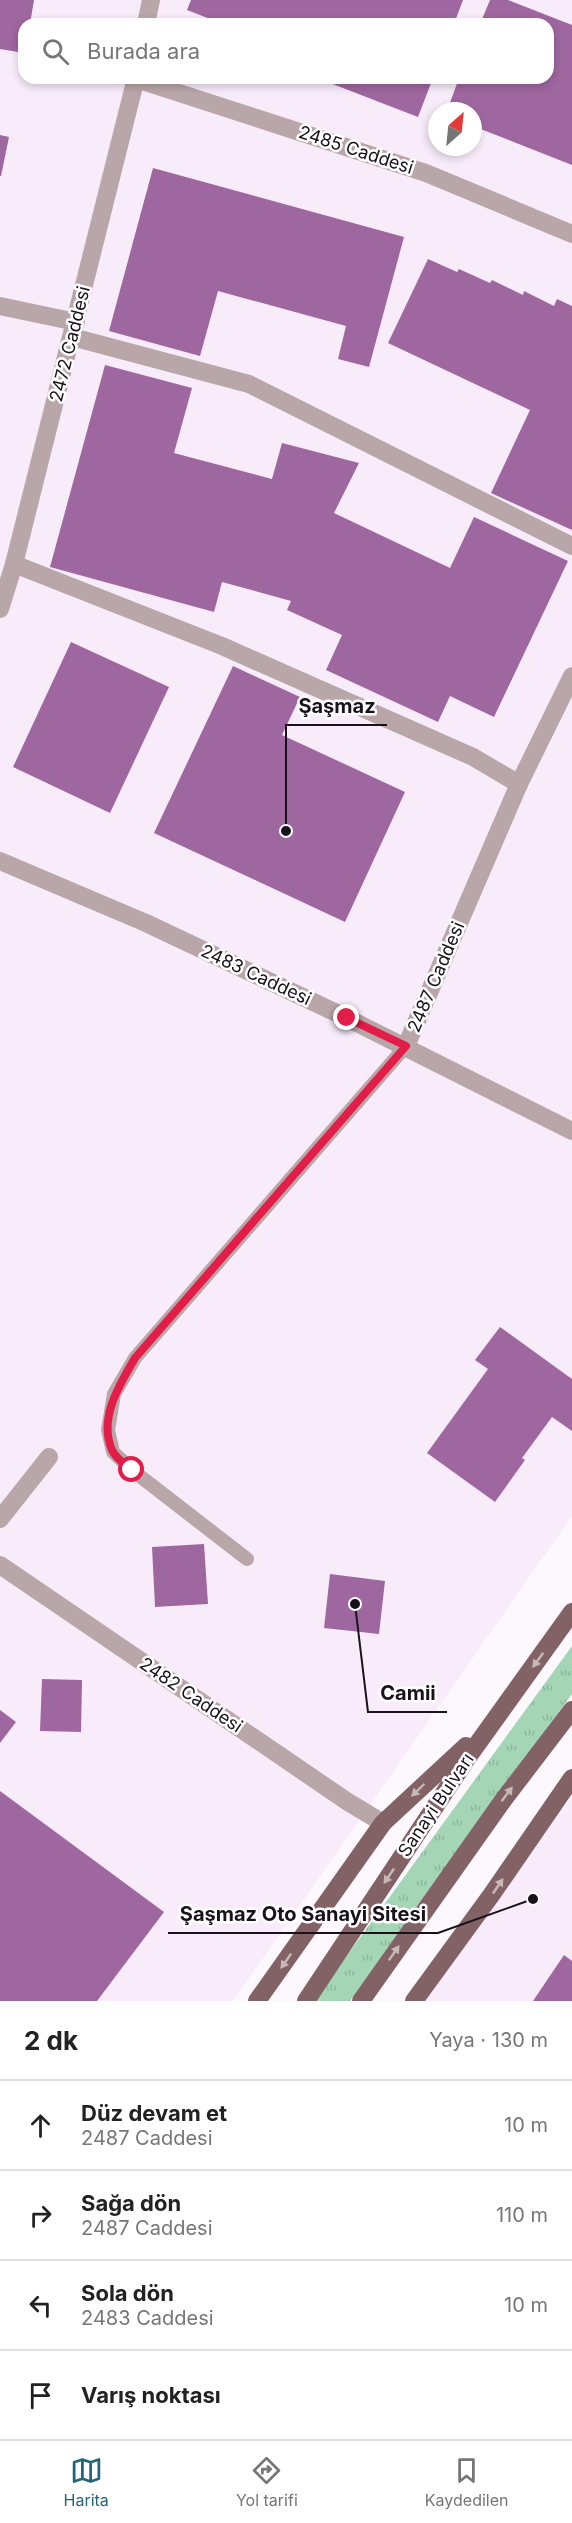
<!DOCTYPE html>
<html lang="tr">
<head>
<meta charset="utf-8">
<style>
  :root { --surface:#fff; --page:#f6f6f6; --text:#222; --muted:#767676; --line:#e0e0e0; --accent:#226578 }
  body { margin:0; font-family:Inter,sans-serif; background:var(--page); color:var(--text) }
  .compass { position:absolute; left:428px; top:102px; width:54px; height:54px; border-radius:50%; background:var(--surface); box-shadow:0 3px 9px #0003; rotate:27deg }
  .stop { position:absolute; width:18px; height:18px; margin:-14px; border:4px solid #e11d48; border-radius:50%; background:#fff }
  .stop.end { background:#e11d48; border-color:#fff; box-shadow:0 2px 6px #0008 }
  .list { margin:0; padding:0; list-style:none }
  h2 { display:flex; justify-content:space-between; align-items:center; height:78px; margin:0; padding:0 24px; font-size:26px }
  h2 small { font-size:20px; font-weight:400; color:var(--muted) }
  .list li { display:grid; grid-template-columns:39px 1fr auto; gap:18px; align-items:center; box-sizing:border-box; height:90px; padding:0 24px; border-top:2px solid var(--line) }
  .list b { display:block; font-size:22px; white-space:nowrap }
  .list p { margin:0; font-size:20px; white-space:nowrap; color:var(--muted) }
  .list em { font-size:20px; font-style:normal; color:var(--muted) }
  .icon { flex:none; width:33px; height:33px; fill:none; stroke:currentColor; stroke-width:2; stroke-linecap:round; stroke-linejoin:round }
  .map { position:relative; flex:none; width:572px; height:2001px; overflow:hidden }
  .search { position:absolute; background:var(--surface); box-shadow:0 3px 9px #0003; left:18px; right:18px; top:18px; height:66px; display:flex; align-items:center; gap:15px; box-sizing:border-box; padding:0 21px; border-radius:18px; color:var(--muted); font-size:22px }
  .sheet { height:438px; background:var(--surface) }
  nav { display:flex; justify-content:space-around; align-items:center; box-sizing:border-box; height:84px; border-top:2px solid var(--line); background:var(--surface); font-size:16px; color:var(--muted) }
  nav a { display:grid; justify-items:center; gap:3px }
  nav .on { color:var(--accent) }
  .map>svg:first-child { display:block }
  .built { fill:#f8ecfb; fill-rule:evenodd }
  .grass { fill:url(#grass-tufts) }
  .building { fill:#9f67a0 }
  .lines { fill:none; stroke-linecap:round; stroke-linejoin:round }
  .service { stroke:#b9a6a8; stroke-width:14 }
  .minor { stroke:#b9a6a8; stroke-width:18 }
  .tertiary { stroke:#b9a6a8; stroke-width:18 }
  .primary { stroke:#826265; stroke-width:18 }
  .oneway { fill:#c7b8ba }
  .route { stroke:#e11d48; stroke-width:8 }
  .labels { text-anchor:middle; stroke-width:5; stroke-linejoin:round; paint-order:stroke }
  .street-label { font-size:18px; fill:#19111b; stroke:#fff }
  .leader { fill:none; stroke:#19111b; stroke-width:2 }
  .callout-dot { fill:#19111b; stroke:#fff; stroke-width:2 }
  .callout-label { font-size:20px; text-anchor:middle; font-weight:bold; fill:#19111b; stroke:#fff; stroke-width:5; stroke-linejoin:round; paint-order:stroke }
</style>
</head>
<body>
<div class="map">
<svg width="572" height="2001" viewBox="0 0 572 2001">
  <defs>
    <pattern id="grass-tufts" width="24" height="20" patternUnits="userSpaceOnUse" patternTransform="scale(1.5)"><rect width="24" height="20" fill="#a4d6b6"/><path d="M3 7l-1-3M5 7V3M7 7l1-3M15 17l-1-3M17 17v-4M19 17l1-3" fill="none" stroke="#8db79c"/></pattern>
  </defs>
  <rect width="100%" height="100%" fill="#fcf8fe"/>
  <g class="built">
    <path d="M0,0H572V1516L233,2001H0ZM24,24H548V78H24ZM437,111H473V147H437Z"/>
    <polygon points="572,1796 572,2001 418,2001"/>
  </g>
  <polygon class="grass" points="572,1646 572,1694 350,2001 314,2001"/>
  <g class="building">
    <polygon points="0,0 34,0 30,24 24,24 24,53 0,49"/>
    <polygon points="191,0 463,0 454,24 223,24 187,10"/>
    <polygon points="490,0 508,0 572,25 572,165 473,126 473,111 447,111 459,78 548,78 548,24 480,24"/>
    <polygon points="317,78 433,78 418,117"/>
    <polygon points="0,135 9,137 1,176 0,176"/>
    <polygon points="153,168 404,237 369,367 338,359 346,326 218,291 200,356 109,331"/>
    <polygon points="428,259 457,272 459,269 490,283 492,280 523,295 524,291 554,306 557,299 572,306 572,530 491,493 530,410 388,343"/>
    <polygon points="105,365 192,388 174,453 272,479 282,443 359,463 334,513 450,568 474,517 568,561 494,717 450,696 438,722 326,670 342,635 287,610 291,601 222,582 214,612 50,567"/>
    <polygon points="71,642 169,687 110,813 13,767"/>
    <polygon points="233,666 300,697 282,735 405,792 345,922 154,833"/>
    <polygon points="500,1327 572,1379 572,1431 552,1417 522,1458 525,1460 495,1502 427,1453 488,1369 475,1360"/>
    <polygon points="204,1544 208,1604 155,1607 152,1547"/>
    <polygon points="330,1574 385,1581 379,1634 324,1628"/>
    <polygon points="42,1679 82,1680 81,1732 40,1731"/>
    <polygon points="0,1710 16,1722 0,1743"/>
    <polygon points="0,1791 164,1912 97,2001 0,2001"/>
    <polygon points="564,1955 572,1961 572,2001 533,2001"/>
  </g>
  <g class="lines">
    <polyline class="service" points="247,1559 132,1470 113,1452 108,1430 114,1394 135,1358 406,1046"/>
    <g class="minor">
      <polyline points="136,79 426,173 572,234"/>
      <polyline points="0,306 76,322"/>
      <polyline points="72,337 249,384 572,546"/>
      <polyline points="14,564 222,646 473,757 519,784"/>
      <polyline points="406,1046 519,784 572,676"/>
      <polyline points="0,1519 49,1457"/>
      <polyline points="0,1565 348,1802 383,1823"/>
    </g>
    <g class="tertiary">
      <polyline points="146,24 151,0"/>
      <polyline points="0,609 14,564 136,78"/>
      <polyline points="0,861 146,923 347,1018 572,1131"/>
    </g>
    <g class="primary">
      <polyline points="257,2001 383,1823 466,1746"/>
      <polyline points="306,2001 468,1757 572,1612"/>
      <polyline points="361,2001 504,1799 572,1710"/>
      <polyline points="414,2001 492,1894 572,1778"/>
    </g>
  </g>
  <defs><path id="oneway-solid" d="M-6-.8H1V-3.2L6.5 0L1 3.2V.8H-6Z" transform="scale(1.5)"/></defs>
  <g class="oneway">
    <use href="#oneway-solid" transform="translate(538 1660) rotate(126)"/>
    <use href="#oneway-solid" transform="translate(418 1790) rotate(136)"/>
    <use href="#oneway-solid" transform="translate(507 1794) rotate(-53)"/>
    <use href="#oneway-solid" transform="translate(389 1876) rotate(124)"/>
    <use href="#oneway-solid" transform="translate(498 1886) rotate(-56)"/>
    <use href="#oneway-solid" transform="translate(394 1953) rotate(-55)"/>
    <use href="#oneway-solid" transform="translate(286 1961) rotate(125)"/>
  </g>
  <g class="lines">
    <path class="route" d="M132,1470C126,1465 115,1458 112,1450C98,1418 120,1384 135,1358L406,1046L347,1018"/>
  </g>
  <g class="labels">
    <g class="street-label">
      <text transform="translate(356 150) rotate(18)" y="6">2485 Caddesi</text>
      <text transform="translate(70 344) rotate(-76)" y="6">2472 Caddesi</text>
      <text transform="translate(256 975) rotate(25)" y="6">2483 Caddesi</text>
      <text transform="translate(436 977) rotate(-67)" y="6">2487 Caddesi</text>
      <text transform="translate(191 1695) rotate(34)" y="6">2482 Caddesi</text>
      <text transform="translate(436 1805) rotate(-56)" y="6">Sanayi Bulvarı</text>
    </g>
  </g>
  <path class="leader" d="M286 831L286 725H387M355 1604L368 1712H447M533 1899L438 1933H168"/>
  <g class="callout-dot">
    <circle cx="286" cy="831" r="6"/>
    <circle cx="355" cy="1604" r="6"/>
    <circle cx="533" cy="1899" r="6"/>
  </g>
  <g class="callout-label">
    <text x="337" y="713">Şaşmaz</text>
    <text x="408" y="1700">Camii</text>
    <text x="303" y="1921">Şaşmaz Oto Sanayi Sitesi</text>
  </g>
</svg>
<svg class="compass" viewBox="-18 -18 36 36"><path d="M0-13l5 13h-10z" fill="#e53935"/><path d="M0 13l5-13h-10z" fill="#767676"/></svg>
<div class="stop" style="left:132px;top:1470px"></div>
<div class="stop end" style="left:347px;top:1018px"></div>
<div class="search"><svg class="icon" aria-label="search" viewBox="0 0 24 24"><circle cx="10" cy="10" r="6"/><path d="M15 15l6 6"/></svg>Burada ara</div>
</div>
<section class="sheet">
<h2>2 dk<small>Yaya · 130 m</small></h2>
<ul class="list">
<li><svg class="icon" aria-label="ahead" viewBox="0 0 24 24"><path d="M12 20V5M6 11l6-6 6 6"/></svg><div><b>Düz devam et</b><p>2487 Caddesi</p></div><em>10 m</em></li>
<li><svg class="icon" aria-label="right" viewBox="0 0 24 24"><path d="M7 20v-9h11M14 6l5 5-5 5"/></svg><div><b>Sağa dön</b><p>2487 Caddesi</p></div><em>110 m</em></li>
<li><svg class="icon" aria-label="left" viewBox="0 0 24 24"><path d="M17 20v-9H6M10 6l-5 5 5 5"/></svg><div><b>Sola dön</b><p>2483 Caddesi</p></div><em>10 m</em></li>
<li><svg class="icon" aria-label="arrive" viewBox="0 0 24 24"><path d="M6 21V4h12l-3 4 3 4H6"/></svg><div><b>Varış noktası</b></div></li>
</ul>
</section>
<nav>
<a class="on"><svg class="icon" aria-label="map" viewBox="0 0 24 24"><path d="M3 6l6-2 6 2 6-2v14l-6 2-6-2-6 2zM9 4v14M15 6v14"/></svg>Harita</a>
<a><svg class="icon" aria-label="directions" viewBox="0 0 24 24"><path d="M12 3l9 9-9 9-9-9zM9 14v-3h6M13 9l2 2-2 2"/></svg>Yol tarifi</a>
<a><svg class="icon" aria-label="saved" viewBox="0 0 24 24"><path d="M7 4h10v16l-5-4-5 4z"/></svg>Kaydedilen</a>
</nav>
</body>
</html>
